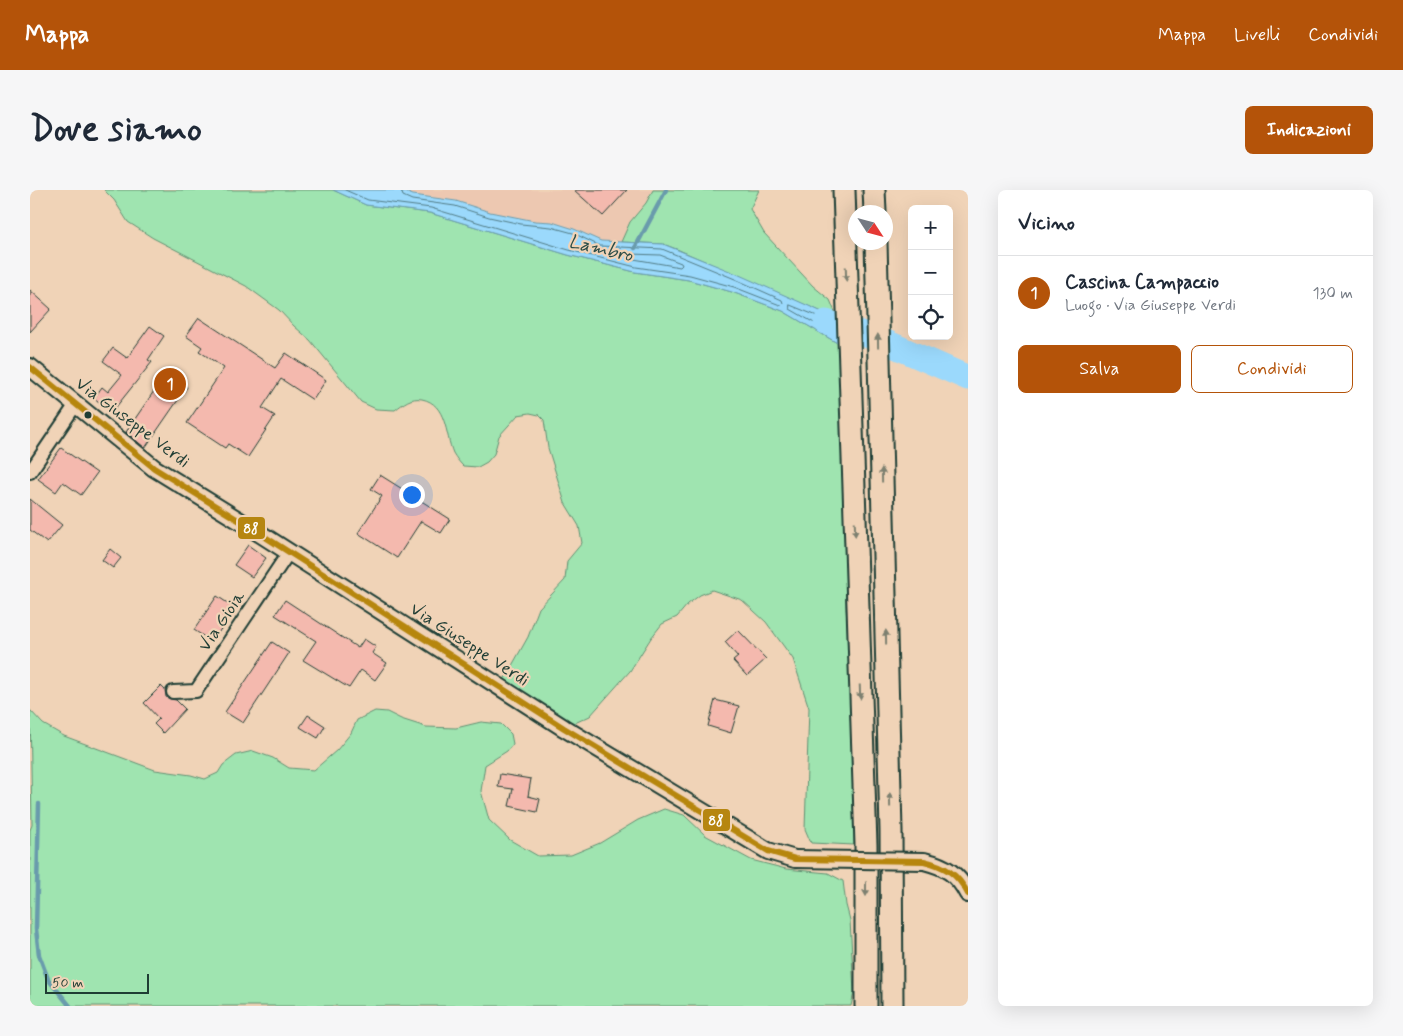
<!DOCTYPE html>
<html lang="it">
<head>
<meta charset="utf-8">
<style>
  :root { --surface:#fff; --page:#f6f6f7; --text:#1f2937; --muted:#747a83; --line:#e0e1e3; --accent:#b45309 }
  body { margin:0; font-family:Mynerve,sans-serif; background:var(--page); color:var(--text) }
  .controls { position:absolute; right:15px; top:15px; display:grid; overflow:hidden; border-radius:8px; box-shadow:0 5px 20px #0002 }
  .controls button { width:45px; height:45px; display:grid; place-items:center; padding:0; border:0; border-bottom:1px solid var(--line); background:var(--surface); color:var(--text); font:25px sans-serif }
  .compass { position:absolute; left:818px; top:15px; width:45px; height:45px; border-radius:50%; background:var(--surface); box-shadow:0 5px 20px #0002; rotate:126deg }
  .scale { position:absolute; left:15px; bottom:12px; width:104px; box-sizing:border-box; padding-left:5px; border:2px solid #1f3d34; border-top:0; font-size:14px; line-height:18px; white-space:nowrap; color:#1f3d34; -webkit-text-stroke:4px #f0d3b7; paint-order:stroke }
  .you { position:absolute; left:381px; top:304px; width:18px; height:18px; margin:-12px; border:4px solid #fff; border-radius:50%; background:#1a73e8; box-shadow:0 0 0 8px #1a73e833 }
  .badge { display:grid; place-items:center; width:32px; height:32px; border-radius:50%; background:var(--accent); color:#fff; font-size:16px; font-weight:700 }
  .pin { position:absolute; translate:-50% -50%; border:2px solid #fff; box-shadow:0 1px 5px #0006 }
  .list { margin:0; padding:0; list-style:none }
  h2 { display:flex; justify-content:space-between; align-items:center; height:65px; margin:0; padding:0 20px; font-size:21px }
  h2 small { font-size:16px; font-weight:400; color:var(--muted) }
  .list li { display:grid; grid-template-columns:32px 1fr auto; gap:15px; align-items:center; box-sizing:border-box; height:75px; padding:0 20px; border-top:1px solid var(--line) }
  .list b { display:block; font-size:19px; white-space:nowrap }
  .list p { margin:0; font-size:16px; white-space:nowrap; color:var(--muted) }
  .list em { font-size:16px; font-style:normal; color:var(--muted) }
  .actions { display:flex; gap:10px; padding:15px 20px }
  .actions a { flex:1; padding:11px 0; border:1px solid var(--accent); border-radius:8px; text-align:center; font-size:18px; color:var(--accent) }
  .actions .main { background:var(--accent); color:#fff }
  .icon { flex:none; width:28px; height:28px; fill:none; stroke:currentColor; stroke-width:2; stroke-linecap:round; stroke-linejoin:round }
  .map { position:relative; flex:none; width:938px; height:816px; overflow:hidden; border-radius:8px }
  header { display:flex; align-items:center; gap:30px; box-sizing:border-box; height:70px; padding:0 25px; background:var(--accent); color:#fff }
  header strong { font-size:24px }
  nav { display:flex; gap:28px; margin-inline-start:auto; font-size:18px }
  .intro { display:flex; align-items:center; justify-content:space-between; box-sizing:border-box; height:120px; padding:0 30px }
  h1 { margin:0; font-size:35px }
  .button { padding:12px 22px; border-radius:8px; background:var(--accent); color:#fff; font-size:18px; font-weight:700 }
  main { display:flex; gap:30px; padding:0 30px }
  aside { flex:1; background:var(--surface); border-radius:8px; box-shadow:0 5px 20px #0002 }
  .map>svg:first-child { display:block }
  .built { fill:#edc8b1 }
  .green { fill:#9fe4b0; stroke:#5f9072 }
  .water { fill:#9bd9fc; stroke:#699bac }
  .lines { fill:none; stroke-linecap:round; stroke-linejoin:round }
  .shore { stroke:#517b84; stroke-width:1 }
  .stream { stroke:#699bac; stroke-width:4.5 }
  .river { stroke:#9bd9fc; stroke-width:25 }
  .building { fill:#f4b9ae; stroke:#1f3d34 }
  .minor-casing { stroke:#1f3d34; stroke-width:16 }
  .tertiary-casing { stroke:#1f3d34; stroke-width:20 }
  .trunk-casing { stroke:#1f3d34; stroke-width:25 }
  .minor { stroke:#f0d3b7; stroke-width:12 }
  .tertiary { stroke:#f0d3b7; stroke-width:16 }
  .trunk { stroke:#f0d3b7; stroke-width:21 }
  .tertiary-bridge-casing { stroke:#1f3d34; stroke-width:20; stroke-linecap:butt }
  .tertiary-bridge { stroke:#f0d3b7; stroke-width:16 }
  .bus-1-casing { stroke:#f0d3b7; stroke-width:10 }
  .bus-1 { stroke:#b68610; stroke-width:6 }
  .oneway { fill:#7d806f }
  .bus-dot { fill:#1f3d34; stroke:#f0d3b7; stroke-width:2 }
  .labels { text-anchor:middle; stroke-width:4.5; stroke-linejoin:round; paint-order:stroke }
  .street-label { font-size:18px; fill:#1f3d34; stroke:#f0d3b7 }
  .water-label { font-size:19px; font-style:italic; fill:#2b4d48; stroke:#f0d3b7 }
  .line-badge { stroke:#f0d3b7; stroke-width:2 }
  .badge-label { font-size:14px; text-anchor:middle; font-weight:bold; fill:#fff }
</style>
</head>
<body>
<header>
<strong>Mappa</strong>
<nav><a>Mappa</a><a>Livelli</a><a>Condividi</a></nav>
</header>
<div class="intro"><h1>Dove siamo</h1><a class="button">Indicazioni</a></div>
<main>
<div class="map">
<svg width="938" height="816" viewBox="0 0 938 816">
  <rect width="100%" height="100%" fill="#f0d3b7"/>
  <filter id="ink" filterUnits="userSpaceOnUse"><feTurbulence type="fractalNoise" baseFrequency=".02" numOctaves="2"/><feDisplacementMap in="SourceGraphic" scale="10" xChannelSelector="R" yChannelSelector="G"/><feConvolveMatrix kernelMatrix="1 2 1 2 8 2 1 2 1" color-interpolation-filters="sRGB"/></filter>
  <g filter="url(#ink)">
    <polygon class="built" points="370,0 623,0 616,13 600,32 591,52 571,51 544,39 522,32 505,31 460,22 426,11 383,5"/>
    <g class="green">
      <path d="M74,0H303L336,15L400,23L538,65L605,82L659,90L702,102L753,121L809,154L811,174L816,417L824,550V655L781,653L775,639L779,518L763,469L736,432L712,410L682,400L670,405L658,414L647,427L632,434L621,448L600,481L560,526L534,538L470,497L498,447L509,418L535,390L537,371L552,353L549,336L535,313L518,258L514,230L509,225L500,223L488,225L469,246L464,264L457,272L448,277L433,276C429,272 426,268 423,263C415,244 417,214 392,209C381,207 374,213 365,220L346,219L331,212L280,150L264,136L249,120L216,96L123,48L98,32L84,10Z"/>
      <polygon points="623,0 729,0 720,19 734,43 783,96 800,110 808,129 649,60 633,54 591,52 600,32 616,13"/>
      <polygon points="0,520 13,534 34,546 125,580 161,585 175,589 188,583 193,575 206,565 223,561 243,568 259,578 284,580 307,560 321,543 327,530 345,521 357,522 371,529 396,537 426,538 451,532 471,534 481,544 483,554 477,561 455,575 451,601 459,630 480,650 508,666 541,665 570,653 608,630 634,619 654,625 675,645 721,670 756,679 798,683 813,691 816,715 820,730 824,802 821,816 0,816 0,640 2,635"/>
    </g>
    <polygon class="water" points="303,0 370,0 383,5 426,11 460,22 505,31 522,32 544,39 571,51 633,54 707,84 808,129 809,154 753,121 702,102 659,90 605,82 538,65 400,23 336,15"/>
    <g class="lines">
      <g class="shore">
        <polyline points="315,0 338,10 401,18 539,60 606,77 660,85 704,97 750,115 753,113 752,110 705,89 632,59 570,56 543,43 521,37 491,34 459,27 425,16 382,10 373,6 371,0"/>
        <polygon points="600,64 630,65 651,73 652,75 650,77 598,68 598,66"/>
        <polygon points="760,115 802,132 803,142 800,142 760,119"/>
      </g>
      <g class="stream">
        <polyline points="605,58 636,0"/>
        <polyline points="9,614 6,739 9,765 18,789 40,816"/>
      </g>
      <polyline class="river" points="796,132 849,149 938,188"/>
    </g>
    <g class="building">
      <polygon points="544,0 597,0 573,26"/>
      <polygon points="0,100 21,119 0,142"/>
      <polygon points="169,128 245,178 256,163 296,190 283,210 251,189 232,218 245,226 218,267 198,254 195,258 157,233 194,178 169,161 172,157 156,146"/>
      <polygon points="120,136 134,146 118,170 122,172 82,222 64,208 72,197 78,202 92,185 73,171 83,158 97,168"/>
      <polygon points="137,182 157,197 115,258 96,242"/>
      <polygon points="31,258 67,283 51,305 33,292 26,302 8,289"/>
      <polygon points="350,285 420,329 411,343 391,331 367,368 328,343 352,306 341,299"/>
      <polygon points="0,309 32,335 17,353 0,340"/>
      <polygon points="218,355 236,368 222,387 204,375"/>
      <polygon points="80,359 91,368 83,378 72,370"/>
      <polygon points="187,406 205,418 182,452 164,440"/>
      <polygon points="255,410 328,458 334,449 346,457 342,463 357,473 345,490 331,480 319,498 273,470 286,451 245,425"/>
      <polygon points="708,440 736,469 717,486 703,471 708,467 695,452"/>
      <polygon points="242,452 259,463 213,533 195,522"/>
      <polygon points="131,496 135,500 136,507 140,509 146,510 155,519 133,543 124,534 129,529 114,513"/>
      <polygon points="685,510 709,516 701,543 678,536"/>
      <polygon points="278,525 295,536 288,548 270,537"/>
      <polygon points="470,584 501,589 498,606 510,609 507,622 479,616 483,599 468,597"/>
    </g>
    <g class="lines">
      <defs>
        <g id="minor">
          <polyline points="0,282 46,214"/>
          <polyline points="143,502 166,501 259,362"/>
        </g>
        <g id="tertiary">
          <polyline points="0,177 124,278 218,336 534,538 738,661 765,669"/>
          <path d="M894,671C915,676 928,684 938,704"/>
        </g>
        <g id="trunk">
          <polyline points="814,0 836,655 836,816"/>
          <polyline points="844,0 845,22"/>
          <polyline points="846,52 861,641 862,816"/>
        </g>
      </defs>
      <use href="#minor" class="minor-casing"/>
      <use href="#tertiary" class="tertiary-casing"/>
      <use href="#trunk" class="trunk-casing"/>
      <use href="#minor" class="minor"/>
      <use href="#tertiary" class="tertiary"/>
      <use href="#trunk" class="trunk"/>
      <defs>
        <polyline id="tertiary-bridge" points="765,669 894,671"/>
      </defs>
      <use href="#tertiary-bridge" class="tertiary-bridge-casing"/>
      <use href="#tertiary-bridge" class="tertiary-bridge"/>
      <defs>
        <path id="bus-1" d="M0,177L124,278L218,336L534,538L738,661L765,669L894,671C915,676 928,684 938,704"/>
      </defs>
      <use href="#bus-1" class="bus-1-casing"/>
      <use href="#bus-1" class="bus-1"/>
    </g>
    <defs><path id="oneway-solid" d="M-6-.8H1V-3.2L6.5 0L1 3.2V.8H-6Z" transform="scale(1.25)"/></defs>
    <g class="oneway">
      <use href="#oneway-solid" transform="translate(816 84) rotate(88)"/>
      <use href="#oneway-solid" transform="translate(848 151) rotate(-91)"/>
      <use href="#oneway-solid" transform="translate(852 285) rotate(-91)"/>
      <use href="#oneway-solid" transform="translate(825 339) rotate(88)"/>
      <use href="#oneway-solid" transform="translate(856 447) rotate(-91)"/>
      <use href="#oneway-solid" transform="translate(830 502) rotate(88)"/>
      <use href="#oneway-solid" transform="translate(860 610) rotate(-91)"/>
      <use href="#oneway-solid" transform="translate(836 699) rotate(90)"/>
    </g>
  </g>
  <circle class="bus-dot" cx="58" cy="225" r="4.5"/>
  <g class="labels">
    <g class="street-label">
      <text transform="translate(103 232) rotate(37)" y="6">Via Giuseppe Verdi</text>
      <text transform="translate(191 431) rotate(-56)" y="6">Via Gioia</text>
      <text transform="translate(440 454) rotate(33)" y="6">Via Giuseppe Verdi</text>
    </g>
    <g class="water-label">
      <text transform="translate(571 57) rotate(13)" y="7">Lambro</text>
    </g>
  </g>
  <g class="line-badge">
    <rect x="207" y="326" width="29" height="24" rx="5" fill="#b68610"/>
    <rect x="672" y="618" width="29" height="24" rx="5" fill="#b68610"/>
  </g>
  <g class="badge-label">
    <text x="221" y="343">88</text>
    <text x="686" y="635">88</text>
  </g>
</svg>
<div class="controls">
<button>+</button>
<button>−</button>
<button><svg class="icon" aria-label="locate" viewBox="0 0 24 24"><circle cx="12" cy="12" r="6"/><path d="M12 2v4M12 18v4M2 12h4M18 12h4"/></svg></button>
</div>
<svg class="compass" viewBox="-18 -18 36 36"><path d="M0-13l5 13h-10z" fill="#e53935"/><path d="M0 13l5-13h-10z" fill="#747a83"/></svg>
<div class="scale">50 m</div>
<div class="you"></div>
<div class="pin badge" style="left:140px;top:194px">1</div>
</div>
<aside>
<h2>Vicino<small></small></h2>
<ul class="list">
<li><span class="badge">1</span><div><b>Cascina Campaccio</b><p>Luogo · Via Giuseppe Verdi</p></div><em>130 m</em></li>
</ul>
<div class="actions"><a class="main">Salva</a><a>Condividi</a></div>
</aside>
</main>
</body>
</html>
